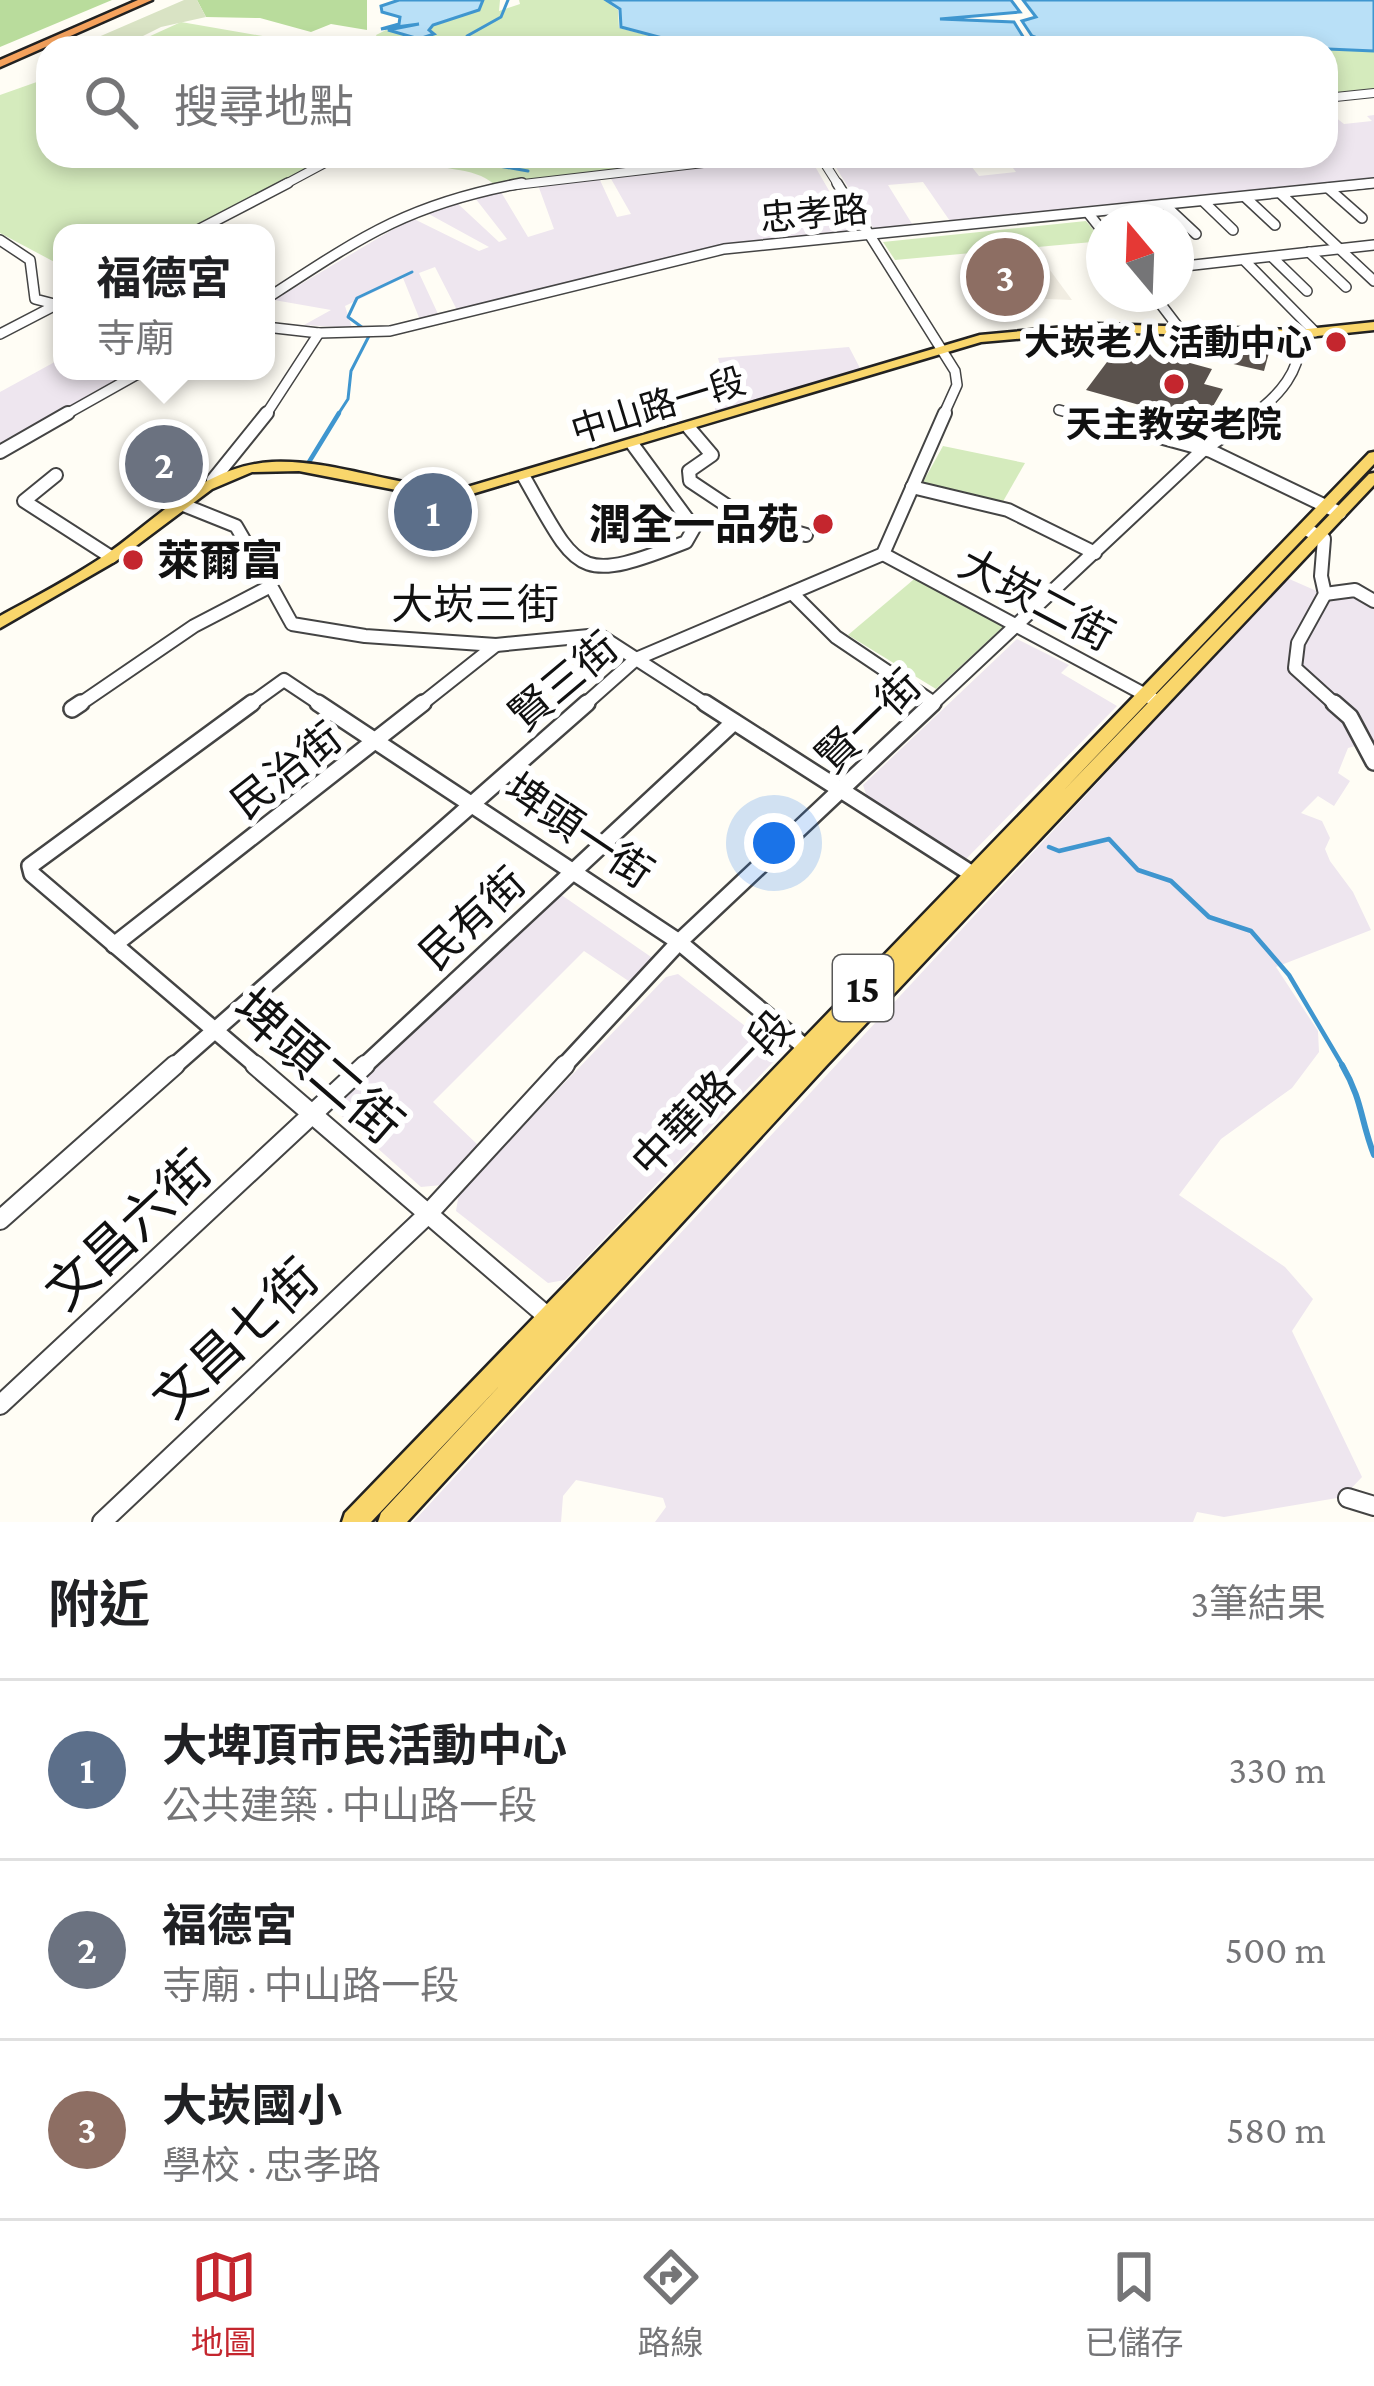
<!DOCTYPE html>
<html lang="zh-TW">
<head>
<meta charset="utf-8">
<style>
  :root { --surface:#fff; --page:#f6f6f6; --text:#202124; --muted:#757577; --line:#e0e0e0; --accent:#c4262e }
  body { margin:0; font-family:"Crimson Pro","Noto Sans TC",serif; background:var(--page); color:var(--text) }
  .compass { position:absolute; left:1086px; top:204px; width:108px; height:108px; border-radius:50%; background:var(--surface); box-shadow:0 6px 18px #0003; rotate:341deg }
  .you { position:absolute; left:774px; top:843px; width:42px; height:42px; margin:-30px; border:9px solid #fff; border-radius:50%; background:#1a73e8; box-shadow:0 0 0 18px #1a73e833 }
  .badge { display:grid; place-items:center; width:78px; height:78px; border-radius:50%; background:var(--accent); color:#fff; font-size:39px; font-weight:700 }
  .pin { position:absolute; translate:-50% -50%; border:6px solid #fff; box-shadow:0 3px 12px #0006 }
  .popup { position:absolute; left:53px; top:224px; width:222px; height:156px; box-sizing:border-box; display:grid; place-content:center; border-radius:24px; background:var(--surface); filter:drop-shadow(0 3px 9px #0005); font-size:39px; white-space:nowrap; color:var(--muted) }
  .popup b { font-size:45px; color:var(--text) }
  .popup::after { content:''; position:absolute; left:50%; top:100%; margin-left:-24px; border:24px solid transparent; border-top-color:var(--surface) }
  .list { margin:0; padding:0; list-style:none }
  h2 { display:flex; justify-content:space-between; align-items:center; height:156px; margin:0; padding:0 48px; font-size:51px }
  h2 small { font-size:39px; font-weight:400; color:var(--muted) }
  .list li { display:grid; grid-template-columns:78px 1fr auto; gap:36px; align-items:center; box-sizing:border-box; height:180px; padding:0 48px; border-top:3px solid var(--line) }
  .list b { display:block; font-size:45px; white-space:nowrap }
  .list p { margin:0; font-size:39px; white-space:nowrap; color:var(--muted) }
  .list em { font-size:39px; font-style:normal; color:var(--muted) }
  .icon { flex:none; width:66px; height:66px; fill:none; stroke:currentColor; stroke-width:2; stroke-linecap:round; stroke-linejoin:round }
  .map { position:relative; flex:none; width:1374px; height:1522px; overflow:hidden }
  .search { position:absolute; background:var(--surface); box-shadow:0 6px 18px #0003; left:36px; right:36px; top:36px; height:132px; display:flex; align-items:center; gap:30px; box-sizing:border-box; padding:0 42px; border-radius:36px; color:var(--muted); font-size:45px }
  .sheet { height:696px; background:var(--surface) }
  nav { display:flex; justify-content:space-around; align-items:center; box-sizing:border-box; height:168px; border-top:3px solid var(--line); background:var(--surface); font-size:33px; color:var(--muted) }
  nav a { display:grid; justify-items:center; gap:6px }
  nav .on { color:var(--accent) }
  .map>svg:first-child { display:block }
  .industrial { fill:#eee6ef }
  .green { fill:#d5ebbd }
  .forest { fill:#b9dc9c }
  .cemetery { fill:#d9e3c4 }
  .plaza { fill:#f1ede2 }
  .water { fill:#b9e0f7; stroke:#3f96cf; stroke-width:3 }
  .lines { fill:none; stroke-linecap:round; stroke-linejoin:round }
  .stream-far2 { stroke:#3f96cf; stroke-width:3 }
  .stream-far1 { stroke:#3f96cf; stroke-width:4.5 }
  .stream { stroke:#3f96cf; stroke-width:6 }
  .building { fill:#5a524d }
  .minor-far4-casing { stroke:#444; stroke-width:10 }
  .minor-far3-casing { stroke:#444; stroke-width:12 }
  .minor-far2-casing { stroke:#444; stroke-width:16 }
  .minor-far1-casing { stroke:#444; stroke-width:20 }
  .minor-casing { stroke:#444; stroke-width:22 }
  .major-casing { stroke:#222; stroke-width:5 }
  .highway-casing { stroke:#222; stroke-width:5 }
  .minor-far4 { stroke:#fff; stroke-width:8 }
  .minor-far3 { stroke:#fff; stroke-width:9 }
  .minor-far2 { stroke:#fff; stroke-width:12 }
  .minor-far1 { stroke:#fff; stroke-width:15 }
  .minor { stroke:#fff; stroke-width:18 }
  .major { fill:#f9d66b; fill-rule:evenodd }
  .highway { fill:#f5a25d; fill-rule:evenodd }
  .poi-dot { fill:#c4262e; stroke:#fff; stroke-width:4.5 }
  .labels { text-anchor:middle; stroke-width:12; stroke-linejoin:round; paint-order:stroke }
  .far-street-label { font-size:36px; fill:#111; stroke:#fff }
  .far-poi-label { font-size:36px; font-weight:bold; fill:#111; stroke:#fff; text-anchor:end }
  .shield { fill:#fff; stroke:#585858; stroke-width:3 }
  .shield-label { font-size:39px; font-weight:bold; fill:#111 }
  .poi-label { font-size:42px; font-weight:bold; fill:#111; stroke:#fff; text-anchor:end }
  .street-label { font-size:42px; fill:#111; stroke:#fff }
  .near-street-label { font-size:51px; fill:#111; stroke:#fff }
</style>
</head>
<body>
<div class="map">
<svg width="1374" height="1522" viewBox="0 0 1374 1522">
  <rect width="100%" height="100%" fill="#fffdf5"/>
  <g class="industrial">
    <polygon points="1326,110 1344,124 1372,121 1367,116 1374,115 1374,179 952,224 923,182 888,185 914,227 875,231 829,156 963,156 979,176 1016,172 1004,156 1061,156 1071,166 1090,164 1084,156 1326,156"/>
    <polygon points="809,156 853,232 683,254 458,312 435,267 419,273 439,316 420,320 403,278 345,306 352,328 304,325 331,310 274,300 412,218 479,251 489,247 427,213 456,202 499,242 507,239 475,198 501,192 528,237 554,229 538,185 599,178 617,217 631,214 610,177"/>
    <polygon points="849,347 861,370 715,411 715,391 726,388 718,358"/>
    <polygon points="62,358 62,371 133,371 0,446 0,392"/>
    <polygon points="1287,578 1328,596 1355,595 1374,604 1374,746 1370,742 1348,748 1338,773 1350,781 1334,806 1318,796 1301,813 1322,821 1330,838 1325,849 1330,861 1353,892 1371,930 1276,967 1318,1031 1319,1052 1292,1088 1221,1139 1179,1195 1285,1267 1313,1299 1292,1331 1362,1477 1343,1497 1224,1517 1197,1512 1193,1522 655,1522 666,1507 663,1498 576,1480 563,1496 561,1522 413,1522"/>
    <polygon points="1017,639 1069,665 1061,673 1117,706 967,858 961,858 867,797 863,785"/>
    <polygon points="560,894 654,959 633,984 584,951 433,1102 479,1146 442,1185 421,1187 338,1113 339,1101"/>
    <polygon points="678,974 776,1050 775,1060 565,1280 548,1283 456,1211 459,1193 666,977"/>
  </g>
  <g class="green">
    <polygon points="484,0 500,0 499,11 520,4 519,0 604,0 618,10 619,28 698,48 382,48 376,35 386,30 419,40 436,34 431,30 434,25 480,10"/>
    <polygon points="181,22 303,43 308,48 124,48"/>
    <polygon points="1267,41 1374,48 1374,89 1326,94 1326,48 1266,48"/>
    <polygon points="48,78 48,156 253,156 284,168 308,156 322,161 182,233 62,233 62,266 0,233 0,95"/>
    <path d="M415,156H729L495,185C472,164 439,174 415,156Z"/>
    <polygon points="1086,221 1103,241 895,260 883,242"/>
    <polygon points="943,446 1025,463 1001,505 922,484"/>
    <polygon points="919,575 1006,624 936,689 848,635"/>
  </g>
  <g class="forest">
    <polygon points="0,0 112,0 0,47"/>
    <polygon points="197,0 367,0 367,30 331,24 311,32 260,18 206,17"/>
  </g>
  <polygon class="cemetery" points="184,0 197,0 206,17 161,27 119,48 73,48"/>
  <polygon class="plaza" points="1044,262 1072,300 1021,298 1004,276 1011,274 1009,266"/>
  <g class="water">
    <polygon points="399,0 483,0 479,10 433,25 429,30 434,34 419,39 388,30 419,24 381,29 399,24 400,17 382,12 381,6"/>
    <polygon points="606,0 1011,0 1020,12 940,19 1014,22 1030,48 700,48 621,27 620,9"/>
    <polygon points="1023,0 1374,0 1374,51 1168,42 1142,48 1110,47 1045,41 1032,36 1022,21 1036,17"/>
  </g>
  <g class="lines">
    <g class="stream-far2">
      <polyline points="465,48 467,36 501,17 508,0"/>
      <polyline points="442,156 528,171"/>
      <polyline points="363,328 348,317 357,298 412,272"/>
      <polyline points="337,416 348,399 351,371 370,334"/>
    </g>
    <g class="stream-far1">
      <polyline points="309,462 339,413"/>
      <polyline points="1049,847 1059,851 1109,839 1138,870 1171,881 1209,917 1251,931 1289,975 1344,1068"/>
    </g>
    <path class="stream" d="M1342,1065C1363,1101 1360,1119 1374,1155"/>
  </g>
  <g class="building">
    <polygon points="1235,341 1270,349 1264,371 1229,363"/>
    <polygon points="1131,347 1188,354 1190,363 1212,369 1204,384 1223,389 1212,408 1218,409 1211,425 1086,390 1110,358 1124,362"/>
    <polygon points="400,495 422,499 421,505 467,509 465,517 472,518 469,530 404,528"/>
  </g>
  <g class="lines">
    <defs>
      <g id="minor-far4">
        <polyline points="1326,98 1374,93"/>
        <polyline points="820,156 839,186"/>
        <polyline points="282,186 338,156"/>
        <polyline points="507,186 763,156"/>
        <polyline points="1349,186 1374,183"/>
      </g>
      <g id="minor-far3">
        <polyline points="837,183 955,371 957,385 943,416"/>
        <polyline points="1328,188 1362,218"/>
        <polyline points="1280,193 1374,281"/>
        <polyline points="1245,197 1275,225"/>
        <polyline points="1204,202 1233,230"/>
        <polyline points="1166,206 1196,234"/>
        <polyline points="1089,214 1104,233"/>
        <polyline points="192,233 288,183"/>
        <polyline points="0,240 30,260 35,299 62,306"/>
        <polyline points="1309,252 1346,287"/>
        <polyline points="1272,257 1307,291"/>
        <polyline points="1244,260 1315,332"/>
        <polyline points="1176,267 1374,245"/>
        <polyline points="1153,294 1182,332"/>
        <path d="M266,299C361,237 408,204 522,183"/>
        <polyline points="266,327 319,333 390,331 724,249 1374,183"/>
        <polyline points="0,334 54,306"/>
        <polyline points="1059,410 1082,416"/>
        <polyline points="63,416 143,371"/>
        <polyline points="265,416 319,333"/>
        <path d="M1251,416C1277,398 1305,369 1298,334"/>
      </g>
      <g id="minor-far2">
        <polyline points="1071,413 1211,451 1340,513"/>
        <polyline points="689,428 712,455 689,471 690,481 744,517 806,535"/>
        <polyline points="0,452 68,413"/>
        <polyline points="56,475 24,501 111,557"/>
        <path d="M524,477C579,574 576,585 686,542L694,528L633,445"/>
        <polyline points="213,480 267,413"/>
        <polyline points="912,487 1008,510 1095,553"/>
        <polyline points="1306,529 1324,539 1321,576 1325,594 1298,643 1295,668 1337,706"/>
        <polyline points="883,554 1155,700"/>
        <polyline points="271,586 292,624 365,636 496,645 599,635 709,706"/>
        <polyline points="792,593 836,637 934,703"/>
        <polyline points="1325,594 1355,590 1374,601"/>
        <polyline points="77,706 194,626 271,586 236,526 181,504"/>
        <polyline points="248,706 284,680 323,706"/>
        <polyline points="419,706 496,645"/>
        <polyline points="583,706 636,659 883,554 945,413"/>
        <polyline points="930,706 1204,449 1256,413"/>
      </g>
      <g id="minor-far1">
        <polyline points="252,703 30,866 32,874 259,1068"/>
        <polyline points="318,703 679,942 811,1052"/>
        <polyline points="705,703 980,879"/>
        <polyline points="1334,703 1350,717 1374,762"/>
        <polyline points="72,709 81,703"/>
        <polyline points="114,945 423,703"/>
        <polyline points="172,1068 587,703"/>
        <polyline points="362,1068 734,722"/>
        <polyline points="562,1068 679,942 933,703"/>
      </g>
      <g id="minor">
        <polyline points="255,1065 555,1323"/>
        <polyline points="0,1220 175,1065"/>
        <polyline points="0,1405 365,1065"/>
        <polyline points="1348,1498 1374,1506"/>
        <polyline points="102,1522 427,1215 565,1065"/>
      </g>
      <g id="major">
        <path d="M1374,322V330L1298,338L1097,332L981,342L465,496L417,494L299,471L252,472L212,489L116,561L0,628V616C35,597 71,578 104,556C158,519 202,466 272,462C335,459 398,489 464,488L980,335L1097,324L1298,330Z"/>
        <polygon points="1374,452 1374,464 1063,791 1369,474 1374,473 1374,485 826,1066 407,1522 378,1522 381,1513 503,1382 371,1522 342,1522 345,1513 1369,453"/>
      </g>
      <polygon id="highway" points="138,0 152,0 0,67 0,60"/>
    </defs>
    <use href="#minor-far4" class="minor-far4-casing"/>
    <use href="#minor-far3" class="minor-far3-casing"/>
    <use href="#minor-far2" class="minor-far2-casing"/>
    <use href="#minor-far1" class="minor-far1-casing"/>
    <use href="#minor" class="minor-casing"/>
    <use href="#major" class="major-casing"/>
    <use href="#highway" class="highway-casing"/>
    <use href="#minor-far4" class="minor-far4"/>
    <use href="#minor-far3" class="minor-far3"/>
    <use href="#minor-far2" class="minor-far2"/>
    <use href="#minor-far1" class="minor-far1"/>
    <use href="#minor" class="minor"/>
    <use href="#major" class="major"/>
    <use href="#highway" class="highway"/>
  </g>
  <g class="poi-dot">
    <circle cx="1336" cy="342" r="12"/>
    <circle cx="1174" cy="384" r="12"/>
    <circle cx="823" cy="524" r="12"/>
    <circle cx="133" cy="560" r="12"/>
  </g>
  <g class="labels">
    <g class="far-street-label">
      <text transform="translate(814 213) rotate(-5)" y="13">忠孝路</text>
      <text transform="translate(658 405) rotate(-17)" y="13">中山路一段</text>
    </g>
    <g class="far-poi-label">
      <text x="1312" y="355">大崁老人活動中心</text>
      <text x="1174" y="437" text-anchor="middle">天主教安老院</text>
    </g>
    <rect class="shield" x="833" y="955" width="60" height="66" rx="9"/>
    <g class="shield-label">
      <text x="863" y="1002">15</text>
    </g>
    <g class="poi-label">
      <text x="799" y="539">潤全一品苑</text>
      <text x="157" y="575" text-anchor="start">萊爾富</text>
    </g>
    <g class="street-label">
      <text transform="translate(1037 599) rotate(28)" y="15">大崁二街</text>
      <text x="475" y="619">大崁三街</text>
      <text transform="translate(563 681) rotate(-40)" y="15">賢三街</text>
      <text transform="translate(868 721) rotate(-44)" y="15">賢一街</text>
      <text transform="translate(286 770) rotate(-38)" y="15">民治街</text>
      <text transform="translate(579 830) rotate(34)" y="15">埤頭一街</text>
      <text transform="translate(472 918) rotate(-43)" y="15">民有街</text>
      <text transform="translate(712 1093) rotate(-46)" y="15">中華路一段</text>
    </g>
    <g class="near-street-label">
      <text transform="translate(318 1066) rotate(41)" y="18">埤頭二街</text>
      <text transform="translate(128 1230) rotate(-43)" y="18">文昌六街</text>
      <text transform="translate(235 1338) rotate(-43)" y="18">文昌七街</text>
    </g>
  </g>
</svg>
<svg class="compass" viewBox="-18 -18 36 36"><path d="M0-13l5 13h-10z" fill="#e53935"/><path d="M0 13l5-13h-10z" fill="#757577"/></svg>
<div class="you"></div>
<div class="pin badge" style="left:433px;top:512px;background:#5c6f8a">1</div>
<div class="pin badge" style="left:164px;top:464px;background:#6b7280">2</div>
<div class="popup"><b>福德宮</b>寺廟</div>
<div class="pin badge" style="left:1005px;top:277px;background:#8d6e63">3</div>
<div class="search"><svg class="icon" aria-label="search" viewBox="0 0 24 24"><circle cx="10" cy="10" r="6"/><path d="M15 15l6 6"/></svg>搜尋地點</div>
</div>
<section class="sheet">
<h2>附近<small>3筆結果</small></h2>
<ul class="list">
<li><span class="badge" style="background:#5c6f8a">1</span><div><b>大埤頂市民活動中心</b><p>公共建築 · 中山路一段</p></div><em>330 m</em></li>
<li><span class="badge" style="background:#6b7280">2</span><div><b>福德宮</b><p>寺廟 · 中山路一段</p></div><em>500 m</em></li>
<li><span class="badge" style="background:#8d6e63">3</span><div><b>大崁國小</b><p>學校 · 忠孝路</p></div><em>580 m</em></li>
</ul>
</section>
<nav>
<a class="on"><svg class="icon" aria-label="map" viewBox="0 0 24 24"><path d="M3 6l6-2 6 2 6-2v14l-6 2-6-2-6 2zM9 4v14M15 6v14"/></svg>地圖</a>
<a><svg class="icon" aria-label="directions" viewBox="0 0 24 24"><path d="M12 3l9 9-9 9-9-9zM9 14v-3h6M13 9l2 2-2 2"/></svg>路線</a>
<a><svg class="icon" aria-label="saved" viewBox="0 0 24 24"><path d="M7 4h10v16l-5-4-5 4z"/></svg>已儲存</a>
</nav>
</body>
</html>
